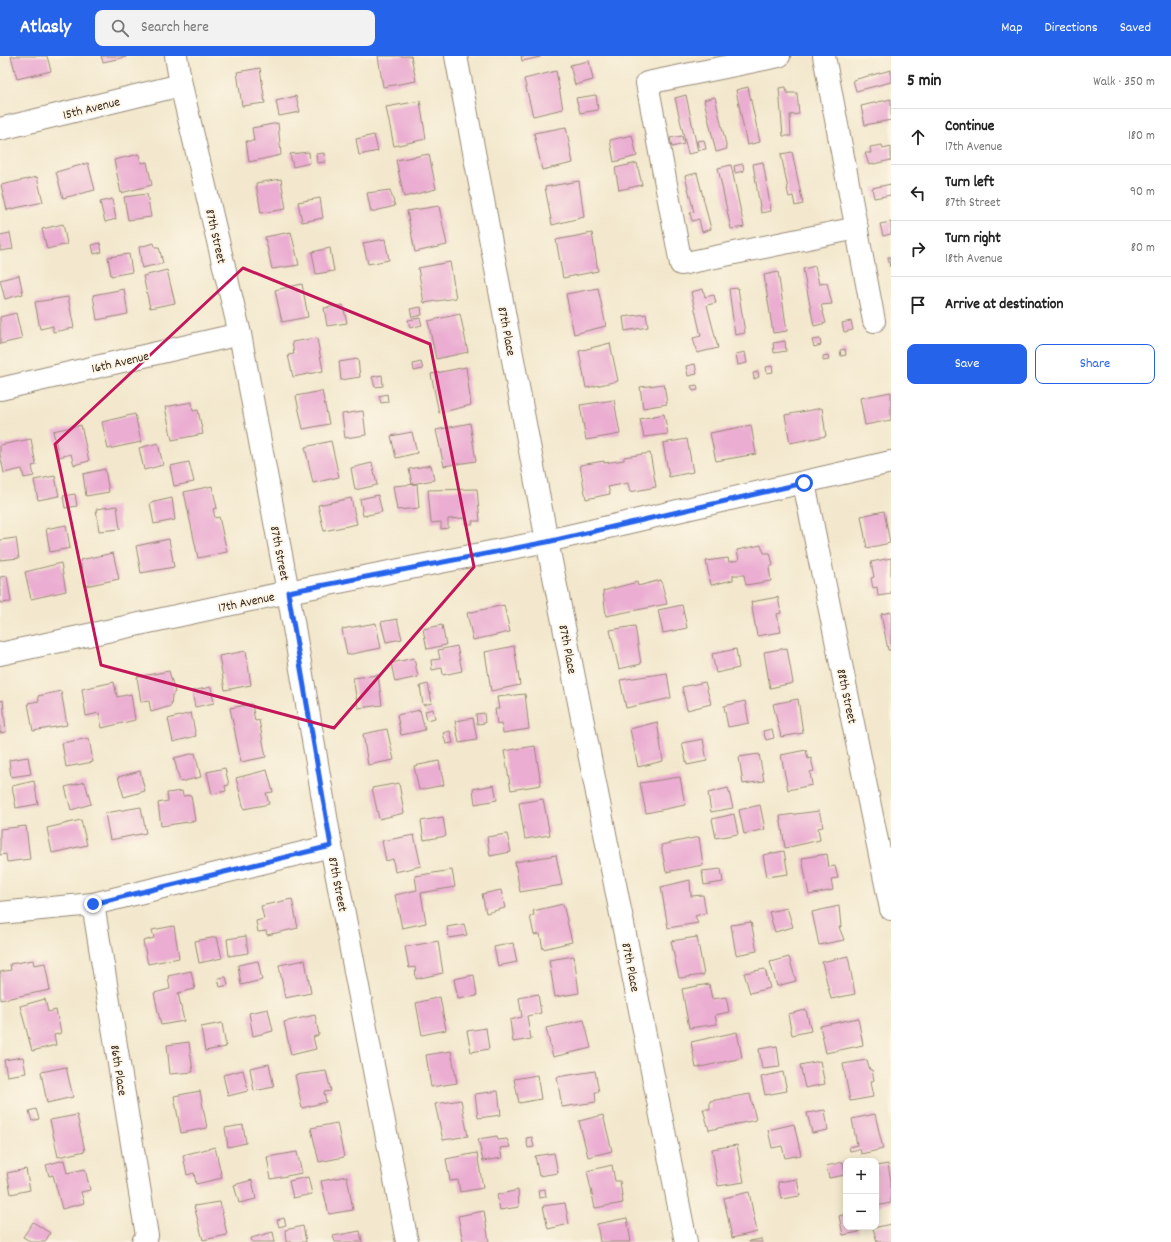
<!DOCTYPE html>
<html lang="en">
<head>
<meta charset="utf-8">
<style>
  :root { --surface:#fff; --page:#f2f2f2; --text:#222; --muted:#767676; --line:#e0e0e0; --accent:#2563eb }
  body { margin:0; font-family:Dekko,sans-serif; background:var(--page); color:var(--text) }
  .controls { position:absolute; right:12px; bottom:12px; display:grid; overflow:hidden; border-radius:8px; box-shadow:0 2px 10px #0003 }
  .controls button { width:36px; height:36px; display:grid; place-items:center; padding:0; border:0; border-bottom:1px solid var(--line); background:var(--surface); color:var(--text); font:20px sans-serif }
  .stop { position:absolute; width:12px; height:12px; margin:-9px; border:3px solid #2563eb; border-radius:50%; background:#fff }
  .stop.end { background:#2563eb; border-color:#fff; box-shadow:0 1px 4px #0008 }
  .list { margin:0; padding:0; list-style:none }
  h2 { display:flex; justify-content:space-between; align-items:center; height:52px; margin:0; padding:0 16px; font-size:17px }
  h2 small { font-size:13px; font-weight:400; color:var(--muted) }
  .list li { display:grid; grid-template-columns:26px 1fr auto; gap:12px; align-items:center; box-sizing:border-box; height:56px; padding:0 16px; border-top:1px solid var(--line) }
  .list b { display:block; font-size:15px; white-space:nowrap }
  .list p { margin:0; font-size:13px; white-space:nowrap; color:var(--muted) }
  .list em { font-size:13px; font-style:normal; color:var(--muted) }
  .actions { display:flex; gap:8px; padding:12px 16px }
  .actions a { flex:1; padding:9px 0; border:1px solid var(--accent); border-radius:8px; text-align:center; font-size:14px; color:var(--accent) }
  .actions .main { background:var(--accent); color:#fff }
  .icon { flex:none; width:22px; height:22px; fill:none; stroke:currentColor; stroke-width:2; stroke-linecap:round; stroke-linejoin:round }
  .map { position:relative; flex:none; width:891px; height:1186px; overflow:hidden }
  header { display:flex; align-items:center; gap:24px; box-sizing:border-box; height:56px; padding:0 20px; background:var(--accent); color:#fff }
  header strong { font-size:19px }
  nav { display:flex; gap:22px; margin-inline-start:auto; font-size:14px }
  .search { width:280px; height:36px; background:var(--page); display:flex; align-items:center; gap:10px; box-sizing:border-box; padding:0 14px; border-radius:8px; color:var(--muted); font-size:15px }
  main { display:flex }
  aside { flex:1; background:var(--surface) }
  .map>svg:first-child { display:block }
  .building { fill:#ebadd2 }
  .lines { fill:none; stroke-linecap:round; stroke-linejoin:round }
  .minor-casing { stroke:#978976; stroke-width:24 }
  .minor { stroke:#fff; stroke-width:22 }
  .route { stroke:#2563eb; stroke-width:5 }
  .marked { fill:none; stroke:#c2185b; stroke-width:3; stroke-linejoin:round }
  .labels { text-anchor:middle; stroke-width:3.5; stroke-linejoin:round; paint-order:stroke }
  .street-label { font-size:13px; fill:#3b2a1e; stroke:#fcf5e5 }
</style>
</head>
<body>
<header>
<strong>Atlasly</strong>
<div class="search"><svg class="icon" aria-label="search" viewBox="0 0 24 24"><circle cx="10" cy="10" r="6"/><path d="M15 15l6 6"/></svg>Search here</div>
<nav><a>Map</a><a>Directions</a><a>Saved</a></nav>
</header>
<main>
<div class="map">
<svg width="891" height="1186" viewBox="0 0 891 1186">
  <rect width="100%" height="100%" fill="#fcf5e5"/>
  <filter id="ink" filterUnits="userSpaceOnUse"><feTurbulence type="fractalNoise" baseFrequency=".025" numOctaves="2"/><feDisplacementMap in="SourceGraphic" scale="8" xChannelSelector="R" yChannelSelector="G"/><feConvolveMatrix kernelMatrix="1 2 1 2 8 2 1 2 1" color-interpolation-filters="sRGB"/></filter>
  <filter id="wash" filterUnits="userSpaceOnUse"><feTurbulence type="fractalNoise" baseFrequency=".012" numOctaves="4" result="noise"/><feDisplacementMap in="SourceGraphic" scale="16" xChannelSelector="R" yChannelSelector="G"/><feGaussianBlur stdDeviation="0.9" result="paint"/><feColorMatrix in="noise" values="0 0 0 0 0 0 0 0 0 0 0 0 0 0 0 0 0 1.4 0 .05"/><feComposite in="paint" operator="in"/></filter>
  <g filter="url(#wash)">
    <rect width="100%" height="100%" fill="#f3e8cd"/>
    <g id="blocks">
      <g class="building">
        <polygon points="11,0 47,0 51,15 17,23"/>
        <polygon points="101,0 126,0 126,1 103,6"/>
        <polygon points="378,0 411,0 416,25 383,31"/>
        <polygon points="521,0 540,0 540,1 522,5"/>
        <polygon points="589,5 593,24 575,29 570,9"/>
        <polygon points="260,12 265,47 242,50 237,16"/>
        <polygon points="891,14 891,26 856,35 853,24"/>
        <polygon points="556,15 563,53 533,60 524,23"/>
        <polygon points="748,31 760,86 747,89 736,34"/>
        <polygon points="786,31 787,37 797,37 799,58 790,59 791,80 783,80 779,32"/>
        <polygon points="596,39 598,54 580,57 576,42"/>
        <polygon points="686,39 698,96 688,98 675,42"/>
        <polygon points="296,40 300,56 279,60 276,45"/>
        <polygon points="715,41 727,93 716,96 704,44"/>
        <polygon points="891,43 891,64 865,69 861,50"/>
        <polygon points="420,45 426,83 394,90 386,51"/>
        <polygon points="278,67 281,99 249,106 246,85 254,85 252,72"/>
        <polygon points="566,71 573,107 542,114 534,77"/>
        <polygon points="374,79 378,95 359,99 356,83"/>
        <polygon points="632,79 637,100 614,106 610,84"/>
        <polygon points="682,80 684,88 672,91 670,82"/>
        <polygon points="704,84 706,93 699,94 697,85"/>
        <polygon points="882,89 883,93 891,91 891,104 869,109 865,97 871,97 870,91"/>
        <polygon points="309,96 310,107 293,111 290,98"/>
        <polygon points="792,96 803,148 795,150 793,140 789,141 787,133 788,133 781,98"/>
        <polygon points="324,97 325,106 317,107 316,98"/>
        <polygon points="139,98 141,107 147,106 152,129 121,137 114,104"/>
        <polygon points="429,98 436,133 404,141 396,104"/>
        <polygon points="763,106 771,155 761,157 753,108"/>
        <polygon points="88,107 95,134 63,142 56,116"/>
        <polygon points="637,107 642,129 619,134 615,112"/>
        <polygon points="743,108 744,115 735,117 734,110"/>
        <polygon points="731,109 744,171 731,173 718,112"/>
        <polygon points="697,117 711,173 702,176 699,163 692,165 690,157 694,156 685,120"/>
        <polygon points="37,121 43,146 7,154 1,129"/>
        <polygon points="281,123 286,153 261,157 256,127"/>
        <polygon points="579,125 584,161 552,169 545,131"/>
        <polygon points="891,128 891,139 874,142 872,132"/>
        <polygon points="390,134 395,150 371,156 367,137"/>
        <polygon points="147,138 151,161 128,164 124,141"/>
        <polygon points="320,142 323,162 302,166 298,146"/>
        <polygon points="112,143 116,163 105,166 100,146"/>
        <polygon points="439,150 447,189 415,196 407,155"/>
        <polygon points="891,166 891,178 883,180 880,168"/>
        <polygon points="63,168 67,188 47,193 42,173"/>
        <polygon points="291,176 299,209 272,213 265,181"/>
        <polygon points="10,177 13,193 0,195 0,179"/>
        <polygon points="592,177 598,215 563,222 556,184"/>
        <polygon points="385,183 389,204 368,208 363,187"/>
        <polygon points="100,187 102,196 94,198 92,189"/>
        <polygon points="154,187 155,191 159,191 163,207 142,212 139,191"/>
        <polygon points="330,192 334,215 316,218 312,196"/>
        <polygon points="129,198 132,216 111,220 108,201"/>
        <polygon points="888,201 891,201 891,210 890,211"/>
        <polygon points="450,206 456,242 424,247 418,212"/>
        <polygon points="815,210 819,228 827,227 832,248 821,249 826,267 814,270 803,213"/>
        <polygon points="167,214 175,247 150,252 143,220"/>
        <polygon points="778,216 787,275 773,277 764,219"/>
        <polygon points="19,219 23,238 5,243 0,224"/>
        <polygon points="302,228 308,261 282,266 275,234"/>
        <polygon points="598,232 606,270 574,278 566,238"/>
        <polygon points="738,232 745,277 735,279 729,233"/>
        <polygon points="124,233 128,258 97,264 93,239"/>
        <polygon points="703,233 705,241 714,239 716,247 707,249 718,292 697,297 693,282 701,280 691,236"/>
        <polygon points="68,241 74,272 53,276 53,270 40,273 35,246"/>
        <polygon points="343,249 347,267 327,270 324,252"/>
        <polygon points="421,251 422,259 412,261 410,253"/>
        <polygon points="16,257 22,283 0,288 0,261"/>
        <polygon points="460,258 468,296 436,303 428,265"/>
        <polygon points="646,258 648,271 625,275 623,261"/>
        <polygon points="420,262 422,269 410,272 408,264"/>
        <polygon points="851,265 853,274 844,276 842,267"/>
        <polygon points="317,282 323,315 293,321 288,299 294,298 292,286"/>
        <polygon points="820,283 821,289 814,291 812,284"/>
        <polygon points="785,285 786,295 774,297 773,287"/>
        <polygon points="610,287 618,325 586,332 579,295"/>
        <polygon points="845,293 846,299 841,300 840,294"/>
        <polygon points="745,296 747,307 738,309 736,298"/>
        <polygon points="828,299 829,304 823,305 823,300"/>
        <polygon points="358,303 360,321 341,324 339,306"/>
        <polygon points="421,306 423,313 414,315 413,308"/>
        <polygon points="695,308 697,318 688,320 686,310"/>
        <polygon points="772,310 773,316 767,317 766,311"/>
        <polygon points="466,311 471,349 439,357 431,318"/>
        <polygon points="758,316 759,321 754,323 753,317"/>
        <polygon points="382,319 383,330 375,331 372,321"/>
        <polygon points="664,328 667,348 643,352 640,331"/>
        <polygon points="697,329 698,334 693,335 691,330"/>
        <polygon points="322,335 329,368 303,373 296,340"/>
        <polygon points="891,336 891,364 865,369 860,342"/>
        <polygon points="387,338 388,346 381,347 379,340"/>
        <polygon points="614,344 620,378 586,384 580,349"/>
        <polygon points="192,346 193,355 198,354 203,378 172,384 165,351"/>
        <polygon points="822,352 826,380 790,387 785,359"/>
        <polygon points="363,355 366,379 345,382 342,358"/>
        <polygon points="135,358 141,386 108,393 102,366"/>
        <polygon points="664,358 668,378 644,381 640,363"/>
        <polygon points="470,367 476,405 444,410 436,374"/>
        <polygon points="81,369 89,405 74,409 71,398 59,401 53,375"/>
        <polygon points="751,369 756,398 716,405 710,377"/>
        <polygon points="412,376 417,397 396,402 391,380"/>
        <polygon points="31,383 36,409 32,410 34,420 24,422 22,413 4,417 0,398 0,389"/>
        <polygon points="687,383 693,416 669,421 663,387"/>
        <polygon points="331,385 339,421 313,427 305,391"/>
        <polygon points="158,387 163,409 144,414 139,392"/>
        <polygon points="650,397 656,431 630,436 628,427 608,431 610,438 586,443 580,409 604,405 604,407 624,404 624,401"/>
        <polygon points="189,406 194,426 174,430 170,410"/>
        <polygon points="372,407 377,429 355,434 351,412"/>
        <polygon points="431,409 434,424 412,428 409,413"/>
        <polygon points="105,413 109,436 86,440 83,418"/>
        <polygon points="55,420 59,440 38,444 34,424"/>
        <polygon points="417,428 419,452 397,454 393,430"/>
        <polygon points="212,430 217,452 213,453 215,462 219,461 227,496 198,502 184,436"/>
        <polygon points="477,433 480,465 472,465 473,468 465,468 465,462 448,463 448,472 441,473 441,466 431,467 428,434"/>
        <polygon points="75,438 77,450 65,452 63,440"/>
        <polygon points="378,439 382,456 363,460 360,443"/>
        <polygon points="172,442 175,464 154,468 150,447"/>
        <polygon points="351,442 357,468 324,475 318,449"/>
        <polygon points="117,450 120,473 99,475 96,453"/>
        <polygon points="884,455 890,487 867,492 861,460"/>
        <polygon points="66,469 70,492 50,496 46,473"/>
        <polygon points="16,482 19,502 0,504 0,484"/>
        <polygon points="169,483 174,511 141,517 136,490"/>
        <polygon points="761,489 764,497 770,497 773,509 769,512 771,525 746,529 744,519 733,519 733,524 711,529 706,505 728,502 729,506 739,504 737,494"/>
        <polygon points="113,497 119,523 85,530 80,504"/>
        <polygon points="891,502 891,538 878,540 877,531 873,532 871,522 874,521 871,506"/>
        <polygon points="61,507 66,535 31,543 25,516"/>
        <polygon points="7,520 11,546 0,547 0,521"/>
        <polygon points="661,524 667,548 606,560 603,535 637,526 638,530"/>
        <polygon points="778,541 781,557 777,558 781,576 757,580 751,546"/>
        <polygon points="504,549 510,576 473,584 467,557"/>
        <polygon points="682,549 687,572 663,577 658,554"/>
        <polygon points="891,556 891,594 888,594 881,558"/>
        <polygon points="397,563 402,583 386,586 381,566"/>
        <polygon points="376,567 381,592 347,599 342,573"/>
        <polygon points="442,569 446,589 427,593 423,573"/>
        <polygon points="635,570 641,608 619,613 610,574"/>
        <polygon points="457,590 462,615 443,619 442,612 432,614 431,604 440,603 438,594"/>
        <polygon points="514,590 520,629 491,635 485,596"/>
        <polygon points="787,592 793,627 770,632 764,596"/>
        <polygon points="736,593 739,612 716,617 712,598"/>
        <polygon points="246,595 251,629 225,634 219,600"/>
        <polygon points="414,602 418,621 395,626 391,607"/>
        <polygon points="169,615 175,636 172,639 171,650 151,656 149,645 141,646 137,621"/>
        <polygon points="667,617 671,642 626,652 620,624"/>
        <polygon points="378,619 382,649 358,652 353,622"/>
        <polygon points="114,626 117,641 131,638 135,664 102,672 99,657 86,660 82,633"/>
        <polygon points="705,626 711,648 687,654 682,631"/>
        <polygon points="428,628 432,647 423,649 420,630"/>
        <polygon points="211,631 214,647 195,651 192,635"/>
        <polygon points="61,635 67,669 33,675 28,647 39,645 38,640"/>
        <polygon points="525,638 529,673 503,677 502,667 497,668 495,653 499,653 497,641"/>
        <polygon points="798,643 803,677 781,681 773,648"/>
        <polygon points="3,644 6,676 0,677 0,645"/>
        <polygon points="745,645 749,667 728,671 724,650"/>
        <polygon points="252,648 255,665 259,664 266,701 241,706 230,652"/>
        <polygon points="433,653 435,662 427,664 425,655"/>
        <polygon points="420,654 425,674 401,679 397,659"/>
        <polygon points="191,657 196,680 173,686 168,663"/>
        <polygon points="484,657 485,667 477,668 476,658"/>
        <polygon points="473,662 477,684 459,687 455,665"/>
        <polygon points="657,666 663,705 638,711 630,673"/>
        <polygon points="387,673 394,704 368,709 363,678"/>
        <polygon points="772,673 774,682 766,684 763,675"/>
        <polygon points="450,675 453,687 446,688 443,677"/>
        <polygon points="89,682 93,706 66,711 62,687"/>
        <polygon points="703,683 707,705 687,709 682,687"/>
        <polygon points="535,690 541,729 511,734 504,695"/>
        <polygon points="806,694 808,703 811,702 814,715 810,716 812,729 788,734 781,699"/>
        <polygon points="195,697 201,721 180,726 174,702"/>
        <polygon points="759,698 764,725 743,728 739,701"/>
        <polygon points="28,701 31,718 11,721 9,704"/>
        <polygon points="439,705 444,729 419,734 414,710"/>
        <polygon points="225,712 229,729 225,730 226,735 212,738 207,716"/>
        <polygon points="267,714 273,736 266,737 269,748 244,753 236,722"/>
        <polygon points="140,715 145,735 124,741 118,721"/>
        <polygon points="680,721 685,749 646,757 640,727"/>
        <polygon points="34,725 38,748 16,752 12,730"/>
        <polygon points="85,726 91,748 71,754 65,731"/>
        <polygon points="399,727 404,757 379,763 372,732"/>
        <polygon points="494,729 497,744 475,748 473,733"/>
        <polygon points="728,732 733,752 711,756 708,737"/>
        <polygon points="182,735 183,740 191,739 195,765 161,770 158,747 168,745 167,737"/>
        <polygon points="543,743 550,779 525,783 519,747"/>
        <polygon points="760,749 765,773 744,778 739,754"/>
        <polygon points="141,751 146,777 110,784 105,757"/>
        <polygon points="819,755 823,771 818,772 820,784 785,792 780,760"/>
        <polygon points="734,758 738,778 716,782 712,763"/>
        <polygon points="443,761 446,780 424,784 421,765"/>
        <polygon points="81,764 87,789 52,797 47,772"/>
        <polygon points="26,770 30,803 7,806 6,798 0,799 0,773"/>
        <polygon points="507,778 511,796 490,800 487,781"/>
        <polygon points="414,779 421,810 395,816 393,803 386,805 382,785"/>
        <polygon points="699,781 703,809 666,816 661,789"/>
        <polygon points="784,795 788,818 767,821 763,799"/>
        <polygon points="827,798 829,811 835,810 838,822 831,823 833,834 809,839 802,802"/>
        <polygon points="556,799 562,829 520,836 515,806"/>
        <polygon points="721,813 723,826 704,829 702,815"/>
        <polygon points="452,814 455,831 421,837 426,867 402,872 395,839 417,834 415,820"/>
        <polygon points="690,824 691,840 703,839 706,857 695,860 698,867 668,872 661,831"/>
        <polygon points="501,834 505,852 486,857 482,838"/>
        <polygon points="292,843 298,872 267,879 266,875 258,876 256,865 264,863 261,850"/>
        <polygon points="563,848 572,886 543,893 540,878 534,879 530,860 534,859 533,855"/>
        <polygon points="839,850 841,871 839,871 844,884 819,889 812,856"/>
        <polygon points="787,852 793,871 775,876 769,856"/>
        <polygon points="751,866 757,895 736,899 731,869"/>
        <polygon points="464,868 467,879 449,882 447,871"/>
        <polygon points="174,870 179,902 148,908 143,885 154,882 152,874"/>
        <polygon points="246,880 248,897 229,900 227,883"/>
        <polygon points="217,881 222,902 199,907 195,885"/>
        <polygon points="697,881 704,919 679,922 671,885"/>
        <polygon points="438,885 443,917 416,923 415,911 409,912 405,891"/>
        <polygon points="513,887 517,906 498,910 494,891"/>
        <polygon points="574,900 579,937 555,941 549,904"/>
        <polygon points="848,900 855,938 831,943 822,906"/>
        <polygon points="789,901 796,925 777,930 770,906"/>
        <polygon points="33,904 34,909 45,907 50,934 0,944 0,916 11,914 10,908"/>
        <polygon points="305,904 311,937 285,942 279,909"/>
        <polygon points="258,905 262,924 241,929 238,909"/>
        <polygon points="765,913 770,932 750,937 744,917"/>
        <polygon points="191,915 195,933 178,937 184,965 161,969 154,937 170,933 168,920"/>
        <polygon points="474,919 477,940 458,943 454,923"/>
        <polygon points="226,921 228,929 220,931 218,922"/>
        <polygon points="709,928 712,943 726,941 729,956 715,959 717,968 689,972 682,933"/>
        <polygon points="538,938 541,957 527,960 531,983 513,986 510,964 522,961 519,942"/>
        <polygon points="440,941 446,974 422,979 416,947"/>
        <polygon points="45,943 48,956 56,954 61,977 54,979 56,989 32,995 20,950"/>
        <polygon points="268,953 273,975 253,980 249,957"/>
        <polygon points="806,954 811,975 792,979 788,958"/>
        <polygon points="315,959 319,979 313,981 316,993 291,999 284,966"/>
        <polygon points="858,962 863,989 826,997 820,970"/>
        <polygon points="584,964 591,992 553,1001 546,972"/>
        <polygon points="222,967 226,991 205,995 201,971"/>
        <polygon points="486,972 489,993 471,996 467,975"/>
        <polygon points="737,976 742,1002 696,1012 691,986"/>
        <polygon points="189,986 193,1016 170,1018 167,989"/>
        <polygon points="777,990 780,1011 762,1013 759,993"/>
        <polygon points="451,995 457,1027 431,1031 426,999"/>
        <polygon points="23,1001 26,1017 7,1020 4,1004"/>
        <polygon points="867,1004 870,1014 872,1014 874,1024 870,1026 873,1041 850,1045 843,1008"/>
        <polygon points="820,1005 825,1028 805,1032 800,1009"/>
        <polygon points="269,1008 274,1031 254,1035 250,1012"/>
        <polygon points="66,1011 73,1041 47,1047 41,1016"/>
        <polygon points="243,1014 248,1035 228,1040 223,1019"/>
        <polygon points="326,1015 331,1035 324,1036 326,1046 302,1052 295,1019"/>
        <polygon points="595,1015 599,1036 595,1036 596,1046 562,1051 557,1021"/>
        <polygon points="783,1016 787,1035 765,1039 761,1021"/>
        <polygon points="537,1019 541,1043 519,1047 514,1023"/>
        <polygon points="200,1035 207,1072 181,1077 174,1040"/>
        <polygon points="498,1035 501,1059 478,1062 475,1038"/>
        <polygon points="750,1038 756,1064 709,1074 703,1053 710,1053 710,1045"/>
        <polygon points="461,1044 468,1080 443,1084 435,1048"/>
        <polygon points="36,1053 39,1063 32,1065 29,1055"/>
        <polygon points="825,1054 828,1074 812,1077 807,1057"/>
        <polygon points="875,1058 883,1093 861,1098 860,1093 850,1095 849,1091 857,1089 852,1063"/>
        <polygon points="77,1059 85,1095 58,1101 50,1064"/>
        <polygon points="603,1059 612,1095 588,1101 579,1065"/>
        <polygon points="337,1067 344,1101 319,1106 311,1072"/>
        <polygon points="794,1068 801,1099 785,1102 782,1090 772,1092 768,1074"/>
        <polygon points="243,1069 246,1087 228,1091 225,1072"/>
        <polygon points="497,1080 498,1084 507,1083 510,1091 500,1092 502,1102 483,1105 478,1083"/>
        <polygon points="532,1081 534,1091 528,1092 526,1082"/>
        <polygon points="737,1089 744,1126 718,1130 712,1093"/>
        <polygon points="215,1091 222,1122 196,1128 194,1117 187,1119 183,1099"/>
        <polygon points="297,1096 302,1117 271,1123 267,1101"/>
        <polygon points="477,1097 483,1132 460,1136 458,1124 450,1125 446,1103"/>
        <polygon points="554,1097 558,1117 539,1120 535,1100"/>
        <polygon points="64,1104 67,1117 85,1113 90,1134 81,1136 84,1147 62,1153 53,1119 49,1120 46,1109"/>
        <polygon points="843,1106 845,1119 829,1122 826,1110"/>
        <polygon points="888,1108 891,1125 891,1147 876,1150 876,1110"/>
        <polygon points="612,1109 615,1125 620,1125 623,1147 595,1152 587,1115"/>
        <polygon points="26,1113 30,1134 11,1138 7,1117"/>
        <polygon points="347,1120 353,1154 329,1158 321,1125"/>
        <polygon points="308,1121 312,1138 293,1142 289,1125"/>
        <polygon points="797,1123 800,1140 781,1143 778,1126"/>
        <polygon points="252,1124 256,1143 239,1147 234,1129"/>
        <polygon points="545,1133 546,1141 539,1142 538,1134"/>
        <polygon points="518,1134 519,1151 500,1154 497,1139"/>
        <polygon points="749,1136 757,1176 732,1182 724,1142"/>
        <polygon points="220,1146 227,1179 203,1184 194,1150"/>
        <polygon points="565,1147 569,1168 548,1173 543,1150"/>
        <polygon points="484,1155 489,1186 463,1186 458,1160"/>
        <polygon points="846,1158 846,1171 858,1171 859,1176 843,1179 839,1160"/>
        <polygon points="284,1162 286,1169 279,1171 277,1164"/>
        <polygon points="627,1162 631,1186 600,1186 597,1168"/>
        <polygon points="33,1166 50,1177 45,1186 32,1186 23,1181"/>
        <polygon points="891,1168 891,1186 877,1186 873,1172"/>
        <polygon points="303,1170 306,1186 286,1186 285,1174"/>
        <polygon points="360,1175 362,1186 335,1186 333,1180"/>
        <polygon points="273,1176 275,1186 252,1186 251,1182"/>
        <polygon points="762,1183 762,1186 749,1186 749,1185"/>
      </g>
    </g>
  </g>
  <g filter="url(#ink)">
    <use href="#blocks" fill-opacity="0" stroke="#978976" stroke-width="1"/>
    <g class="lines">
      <defs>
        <g id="minor">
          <polyline points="176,0 181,29 240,278 288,536 331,790 407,1186"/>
          <polyline points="456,0 547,485 686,1186"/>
          <polyline points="779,0 647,27 681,208 857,172"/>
          <polyline points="824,0 874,265"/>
          <polyline points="0,73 181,29"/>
          <polyline points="0,333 240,278"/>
          <polyline points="804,427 891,853"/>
          <polyline points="0,598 288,536 547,485 891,406"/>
          <polyline points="93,848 147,1180 143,1186"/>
          <polyline points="0,857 93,848 331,790"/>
        </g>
      </defs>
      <use href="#minor" class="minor-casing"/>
      <use href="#minor" class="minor"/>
    </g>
  </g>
  <g class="lines" filter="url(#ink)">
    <polyline class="route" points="93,848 331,790 288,536 547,486 804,427"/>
  </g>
  <path class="marked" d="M243,212L430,288L474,511L334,672L101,609L55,388Z"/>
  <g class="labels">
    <g class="street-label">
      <text transform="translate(91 51) rotate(-14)" y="5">15th Avenue</text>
      <text transform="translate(217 180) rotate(77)" y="5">87th Street</text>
      <text transform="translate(508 275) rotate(79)" y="5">87th Place</text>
      <text transform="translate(120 305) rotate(-13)" y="5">16th Avenue</text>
      <text transform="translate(281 497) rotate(79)" y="5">87th Street</text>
      <text transform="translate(246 545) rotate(-12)" y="5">17th Avenue</text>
      <text transform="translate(569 593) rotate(79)" y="5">87th Place</text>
      <text transform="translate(848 640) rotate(78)" y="5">88th Street</text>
      <text transform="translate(339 828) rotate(79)" y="5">87th Street</text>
      <text transform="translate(632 911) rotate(79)" y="5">87th Place</text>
      <text transform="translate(120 1014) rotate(81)" y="5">86th Place</text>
    </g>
  </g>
</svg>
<div class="controls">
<button>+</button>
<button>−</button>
</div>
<div class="stop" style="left:804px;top:427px"></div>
<div class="stop end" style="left:93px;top:848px"></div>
</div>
<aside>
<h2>5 min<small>Walk · 350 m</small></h2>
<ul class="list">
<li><svg class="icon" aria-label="ahead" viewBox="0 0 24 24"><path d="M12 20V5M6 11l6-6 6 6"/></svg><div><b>Continue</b><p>17th Avenue</p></div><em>180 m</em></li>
<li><svg class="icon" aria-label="left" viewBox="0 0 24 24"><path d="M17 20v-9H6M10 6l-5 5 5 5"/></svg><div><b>Turn left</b><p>87th Street</p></div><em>90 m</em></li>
<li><svg class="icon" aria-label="right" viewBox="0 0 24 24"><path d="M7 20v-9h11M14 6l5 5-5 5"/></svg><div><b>Turn right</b><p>18th Avenue</p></div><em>80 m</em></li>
<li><svg class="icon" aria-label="arrive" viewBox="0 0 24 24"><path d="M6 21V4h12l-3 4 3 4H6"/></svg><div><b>Arrive at destination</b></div></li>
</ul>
<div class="actions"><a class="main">Save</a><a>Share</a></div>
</aside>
</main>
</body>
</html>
